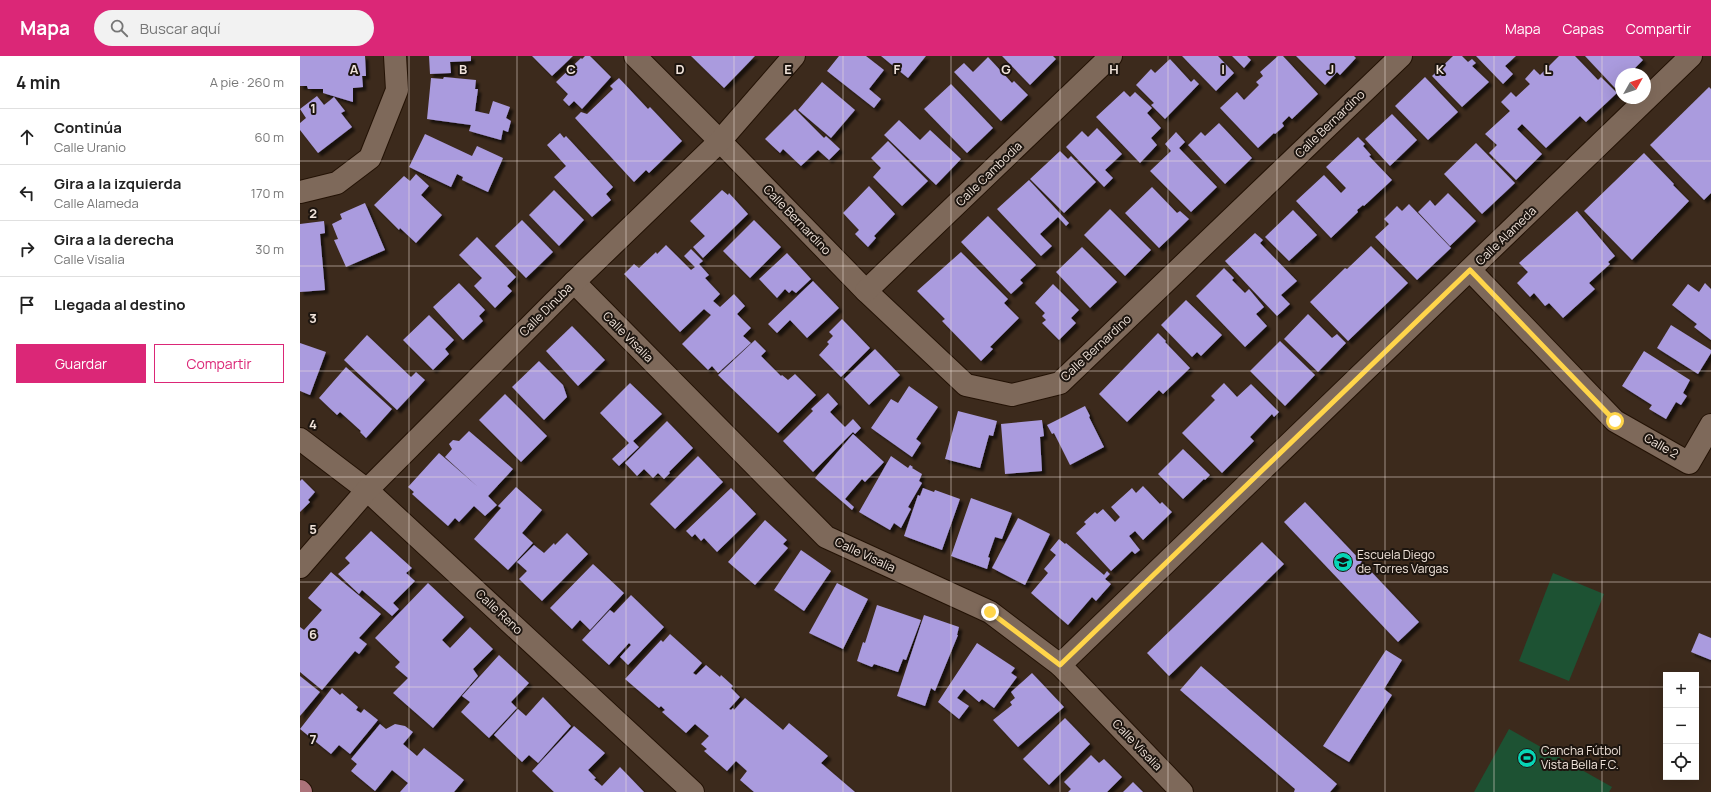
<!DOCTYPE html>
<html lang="es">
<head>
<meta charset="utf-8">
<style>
  :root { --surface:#fff; --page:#f2f2f2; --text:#222; --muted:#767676; --line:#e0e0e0; --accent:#db2777 }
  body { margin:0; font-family:Manrope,sans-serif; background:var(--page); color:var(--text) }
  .controls { position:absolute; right:12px; bottom:12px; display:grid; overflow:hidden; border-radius:0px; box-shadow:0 4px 16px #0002 }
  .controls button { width:36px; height:36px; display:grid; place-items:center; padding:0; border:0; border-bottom:1px solid var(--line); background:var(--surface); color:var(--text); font:20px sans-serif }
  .compass { position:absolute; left:1315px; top:12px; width:36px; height:36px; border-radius:50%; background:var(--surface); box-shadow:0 4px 16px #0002; rotate:50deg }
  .stop { position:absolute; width:12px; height:12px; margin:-9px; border:3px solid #ffd54a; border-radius:50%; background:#fff }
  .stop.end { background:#ffd54a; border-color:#fff; box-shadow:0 1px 4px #0008 }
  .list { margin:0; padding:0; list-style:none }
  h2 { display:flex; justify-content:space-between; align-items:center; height:52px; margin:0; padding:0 16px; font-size:17px }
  h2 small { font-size:13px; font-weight:400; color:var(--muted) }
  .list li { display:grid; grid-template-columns:26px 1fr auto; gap:12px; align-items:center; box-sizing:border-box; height:56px; padding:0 16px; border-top:1px solid var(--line) }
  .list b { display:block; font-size:15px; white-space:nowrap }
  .list p { margin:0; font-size:13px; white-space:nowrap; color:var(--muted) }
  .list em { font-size:13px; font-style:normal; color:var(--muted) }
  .actions { display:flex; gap:8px; padding:12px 16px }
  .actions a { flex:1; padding:9px 0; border:1px solid var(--accent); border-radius:0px; text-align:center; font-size:14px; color:var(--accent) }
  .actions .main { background:var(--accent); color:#fff }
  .icon { flex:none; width:22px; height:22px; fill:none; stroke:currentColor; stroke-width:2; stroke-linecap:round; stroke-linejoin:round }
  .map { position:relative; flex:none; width:1411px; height:736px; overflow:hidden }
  header { display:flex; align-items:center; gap:24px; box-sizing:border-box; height:56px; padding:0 20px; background:var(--accent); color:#fff }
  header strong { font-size:19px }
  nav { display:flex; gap:22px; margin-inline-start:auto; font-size:14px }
  .search { width:280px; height:36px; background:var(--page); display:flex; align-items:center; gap:10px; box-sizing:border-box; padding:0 14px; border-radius:22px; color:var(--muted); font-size:15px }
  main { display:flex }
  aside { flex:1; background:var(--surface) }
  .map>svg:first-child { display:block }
  .green { fill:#1d5233 }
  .building { fill:#aa9bde; filter:url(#shadow) }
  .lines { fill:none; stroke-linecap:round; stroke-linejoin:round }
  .minor-casing { stroke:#231205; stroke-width:24 }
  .major-casing { stroke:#231205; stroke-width:24 }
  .minor { stroke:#7e695a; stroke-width:22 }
  .major { stroke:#ac737a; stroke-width:22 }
  .route { stroke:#ffd54a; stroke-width:5 }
  .grid { fill:none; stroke:#f1e4db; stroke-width:1; stroke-opacity:0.55 }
  .labels { text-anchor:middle; stroke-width:4; stroke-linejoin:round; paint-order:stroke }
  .street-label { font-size:12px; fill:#f1e4db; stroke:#1d150f }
  .poi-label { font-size:12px; fill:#f1e4db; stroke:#1d150f; text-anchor:start }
  .grid-label { font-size:13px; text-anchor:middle; font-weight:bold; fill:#f1e4db; stroke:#1d150f; stroke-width:4; stroke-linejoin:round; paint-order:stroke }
</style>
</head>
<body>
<header>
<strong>Mapa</strong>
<div class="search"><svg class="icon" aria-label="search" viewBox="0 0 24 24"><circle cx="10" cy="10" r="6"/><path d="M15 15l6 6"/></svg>Buscar aquí</div>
<nav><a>Mapa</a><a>Capas</a><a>Compartir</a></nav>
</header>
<main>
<aside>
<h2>4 min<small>A pie · 260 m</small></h2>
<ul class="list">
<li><svg class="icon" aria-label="ahead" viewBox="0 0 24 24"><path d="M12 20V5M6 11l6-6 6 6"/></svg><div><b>Continúa</b><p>Calle Uranio</p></div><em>60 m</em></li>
<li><svg class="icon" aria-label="left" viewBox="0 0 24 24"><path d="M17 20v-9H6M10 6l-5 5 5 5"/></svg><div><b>Gira a la izquierda</b><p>Calle Alameda</p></div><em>170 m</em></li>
<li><svg class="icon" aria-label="right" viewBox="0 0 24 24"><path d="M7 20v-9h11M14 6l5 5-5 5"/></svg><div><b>Gira a la derecha</b><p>Calle Visalia</p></div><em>30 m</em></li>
<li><svg class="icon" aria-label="arrive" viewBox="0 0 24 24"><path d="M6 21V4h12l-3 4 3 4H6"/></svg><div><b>Llegada al destino</b></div></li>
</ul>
<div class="actions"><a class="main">Guardar</a><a>Compartir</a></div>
</aside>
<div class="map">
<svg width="1411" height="736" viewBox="0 0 1411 736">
  <defs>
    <filter id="shadow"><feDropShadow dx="3.5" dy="3.5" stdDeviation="1" flood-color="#0009"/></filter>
  </defs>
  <rect width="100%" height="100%" fill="#3c2a1c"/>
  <g class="green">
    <polygon points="1253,517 1304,538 1269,625 1219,605"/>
    <polygon points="1209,673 1312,731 1309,736 1174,736"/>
  </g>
  <g class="building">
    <polygon points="0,0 65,0 66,20 62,20 63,31 53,32 53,46 23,37 23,33 8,33 7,30 0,30"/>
    <polygon points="129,0 171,0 171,5 150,6 151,17 130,18"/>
    <polygon points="232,0 273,0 252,20"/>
    <polygon points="285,0 290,0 311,21 282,53 274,45 269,50 263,44 268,38 256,26 281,2 282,3"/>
    <polygon points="391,0 455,0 424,32"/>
    <polygon points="539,0 566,0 584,14 569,33 581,43 574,52 527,15"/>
    <polygon points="581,0 626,0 608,22"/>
    <polygon points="702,0 753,0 756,3 730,29"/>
    <polygon points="882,0 918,0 934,17 916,35"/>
    <polygon points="932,0 947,0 951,4 944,12"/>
    <polygon points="978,0 983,0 1018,38 992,63 989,60 982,67 984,70 975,78 974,77 958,92 920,52 937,36 944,44 959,29 956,26 963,20 960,16"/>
    <polygon points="996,0 1054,0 1056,2 1040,19 1037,16 1025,29"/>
    <polygon points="1153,0 1162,0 1168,6 1172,3 1176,7 1172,10 1189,26 1162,51 1132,20"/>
    <polygon points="1176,0 1216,0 1205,10 1213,18 1203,28"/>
    <polygon points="1259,0 1275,0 1298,24 1301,21 1317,37 1286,66 1280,60 1246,92 1222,68 1217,73 1242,98 1216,124 1189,97 1197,89 1185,78 1210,55 1201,46 1211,36 1216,41 1230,28 1225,23 1234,13 1240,19"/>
    <polygon points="1285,0 1339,0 1343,4 1329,18 1321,18 1321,25 1315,32"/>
    <polygon points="688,1 712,27 714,25 728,39 701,65 654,16 664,7 673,16"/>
    <polygon points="870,3 891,26 894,23 899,28 865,63 851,49 854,47 836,29 851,13 855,17"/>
    <polygon points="144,21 176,24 175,33 178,33 175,55 189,58 193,45 210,51 206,62 211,65 208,76 203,74 201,84 169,75 171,69 127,63 131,22 143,23"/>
    <polygon points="1125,21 1158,56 1128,84 1095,50"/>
    <polygon points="319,22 348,53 350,51 382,85 349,117 346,114 334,126 275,62 281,56 287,58 313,33 310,30"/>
    <polygon points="522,26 555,54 531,82 498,54"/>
    <polygon points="651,28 693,72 667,97 624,53"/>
    <polygon points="1409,31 1411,33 1411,137 1404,144 1350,89"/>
    <polygon points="824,35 830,41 835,36 852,52 847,57 861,72 851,82 857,89 840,107 796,61"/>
    <polygon points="17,40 24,49 34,41 45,55 41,57 52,71 18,97 0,74 0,67 6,62 0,53"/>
    <polygon points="495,53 524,82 526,80 540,93 529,104 518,94 501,110 483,93 480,97 465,83"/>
    <polygon points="1092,58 1117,84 1090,110 1065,83"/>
    <polygon points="599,64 620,84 630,74 661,103 636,129 584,79"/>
    <polygon points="919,67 952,102 925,128 888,89 901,76 905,80"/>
    <polygon points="797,72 822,98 805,114 813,122 804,131 766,91 782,75 788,81"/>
    <polygon points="876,76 885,86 879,92 917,131 891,156 850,115 871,95 865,88"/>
    <polygon points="260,77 264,82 266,80 313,131 306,138 311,144 292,161 254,121 266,110 247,89"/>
    <polygon points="125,78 172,100 177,90 203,102 188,136 162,124 163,121 157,118 151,131 109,111"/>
    <polygon points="1058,81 1065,88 1063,90 1071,99 1069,100 1092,124 1064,150 1063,149 1057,154 1058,156 1031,182 996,145 1024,119 1041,137 1046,132 1026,111"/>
    <polygon points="588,85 628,125 602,150 573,121 581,112 571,102"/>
    <polygon points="1176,87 1215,127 1182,158 1144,118"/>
    <polygon points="760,95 768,103 771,100 796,126 764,157 730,123"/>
    <polygon points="1344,97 1374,128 1373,129 1389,145 1332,204 1284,155"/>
    <polygon points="116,118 129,130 121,139 142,159 116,187 100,172 99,174 74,149 104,120 110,125"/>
    <polygon points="729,124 769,167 766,170 758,161 740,178 752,190 741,200 697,153"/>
    <polygon points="569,130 595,158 574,180 576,182 568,191 555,178 559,174 543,157"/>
    <polygon points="852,131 877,157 880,155 889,163 859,192 825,157"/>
    <polygon points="254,134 284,164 259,190 229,159"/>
    <polygon points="422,134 428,139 429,137 448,158 403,202 393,191 405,180 390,165"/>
    <polygon points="1148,137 1176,165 1150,190 1118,156 1130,144 1135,150"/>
    <polygon points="65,147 85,194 46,211 34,184 38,183 32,168 42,163 40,158"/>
    <polygon points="1109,148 1151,192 1117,224 1075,181 1089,168 1084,163 1097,150 1102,155"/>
    <polygon points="810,153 851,194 825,220 784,179"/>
    <polygon points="993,154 1017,179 989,205 965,181"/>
    <polygon points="1277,155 1315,200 1308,206 1310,208 1289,227 1295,233 1263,262 1249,247 1245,250 1234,237 1230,241 1217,227 1228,216 1219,207"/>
    <polygon points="688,160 736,209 720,224 723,227 711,238 661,186"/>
    <polygon points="222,164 253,196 226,222 195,190"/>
    <polygon points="454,164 481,191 450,222 423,195"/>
    <polygon points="24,165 25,177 20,178 25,234 0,236 0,168"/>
    <polygon points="955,177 963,184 960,187 997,225 981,239 990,248 977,260 925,205"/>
    <polygon points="177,181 216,221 207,230 212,235 195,252 174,230 182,222 159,199"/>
    <polygon points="366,189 391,214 395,211 384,200 391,193 403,205 399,208 409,219 405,222 420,238 413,245 420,251 434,238 445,250 437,258 451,272 443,280 451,287 418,317 412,310 408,314 382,288 411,259 404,253 380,276 324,218 334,208 339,212 356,196 357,198"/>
    <polygon points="1071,190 1108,227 1048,285 1010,246 1045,212 1047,213"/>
    <polygon points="782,191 817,226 790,252 756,216"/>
    <polygon points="661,196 708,243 704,247 719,262 690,291 693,293 681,305 642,265 645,263 617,235"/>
    <polygon points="487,197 511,223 496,237 492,234 489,237 485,233 477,242 459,223"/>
    <polygon points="924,212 934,222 932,224 945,237 949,233 964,251 956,258 967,270 945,291 896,240"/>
    <polygon points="513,225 539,252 507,282 490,264 477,277 468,268"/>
    <polygon points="159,227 185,254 179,260 183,265 163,284 133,251"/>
    <polygon points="1405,227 1411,233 1411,284 1394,271 1397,268 1372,249 1388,228 1399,236"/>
    <polygon points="753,228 779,254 771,262 776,267 759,284 742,267 746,264 742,260 745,257 735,247"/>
    <polygon points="886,244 922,279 901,300 897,296 892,301 861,269"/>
    <polygon points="1008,258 1032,282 1037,278 1046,287 1018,316 984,283"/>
    <polygon points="129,259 154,284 145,293 149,298 133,314 103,284"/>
    <polygon points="542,263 570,292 541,321 519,299 529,288 527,286 533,280 529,276"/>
    <polygon points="1371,269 1411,294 1411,297 1398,318 1357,292"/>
    <polygon points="272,270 305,304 278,330 246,295"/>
    <polygon points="858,277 866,285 865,286 890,312 863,338 859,334 827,366 799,338"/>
    <polygon points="67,279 111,321 116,316 125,324 97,354 44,304"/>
    <polygon points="455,284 466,295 461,300 481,320 482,319 488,324 495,318 516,339 478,377 418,319"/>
    <polygon points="980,285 1015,319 985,350 950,315"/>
    <polygon points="0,287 26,296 10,339 0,335"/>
    <polygon points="575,293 600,319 569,349 544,323"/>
    <polygon points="1344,295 1390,324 1383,337 1387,340 1381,349 1376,346 1366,363 1349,353 1352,349 1322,330"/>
    <polygon points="239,305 263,329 267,341 244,364 212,331"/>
    <polygon points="46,311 92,353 66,382 60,376 61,375 40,356 37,359 19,342"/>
    <polygon points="330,327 362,358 333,385 339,391 319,410 312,403 329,387 300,357"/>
    <polygon points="924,327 937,341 951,328 979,356 974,361 972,358 950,381 954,385 922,417 882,377 915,344 911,340"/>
    <polygon points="609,330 638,351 616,383 621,387 612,401 571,372 591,343 598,347"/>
    <polygon points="528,337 538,348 530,356 545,371 553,363 561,372 555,378 553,376 513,416 483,385 513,355 511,353"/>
    <polygon points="205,338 247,380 221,406 179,364"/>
    <polygon points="785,350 790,360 789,361 804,391 770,409 754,377 752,378 747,369"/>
    <polygon points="658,355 697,365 693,380 689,379 680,412 645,403"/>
    <polygon points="742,364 744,380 740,381 742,415 705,418 701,368"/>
    <polygon points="367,365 393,392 369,416 370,417 364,423 358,417 353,422 344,413 337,420 325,407"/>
    <polygon points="169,375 213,413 188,440 197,449 185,460 174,450 159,466 155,462 148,470 112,438 114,436 108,431 139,397 178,431 145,401 152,393 149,388 153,384 159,385"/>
    <polygon points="553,378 584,406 565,426 562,423 545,443 554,451 552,454 515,422"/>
    <polygon points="883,393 910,419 905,424 904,423 883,443 858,418"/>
    <polygon points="398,400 423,426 375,473 350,448"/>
    <polygon points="591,400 608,412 610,409 613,411 612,412 622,418 619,425 622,427 608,451 611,453 601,472 594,467 590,474 559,456"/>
    <polygon points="2,423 15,436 8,444 10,446 0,456 0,425"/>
    <polygon points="843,430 860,448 862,446 872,456 843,484 835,475 829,480 840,494 835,498 832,495 811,515 776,477 786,468 784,466 795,456 797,458 803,453 815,466 820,461 811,451 832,432 836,437"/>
    <polygon points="216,431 242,454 222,477 233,487 208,514 174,483 201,452 198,450"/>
    <polygon points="431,432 456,458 417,496 404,482 401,485 395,478 392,481 386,475"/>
    <polygon points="623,432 634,436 635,434 660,443 642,494 604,480 618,439 620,440"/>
    <polygon points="671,442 712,457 702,483 695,481 688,501 690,502 687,513 651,500"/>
    <polygon points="1005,446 1119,566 1098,586 984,466"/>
    <polygon points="718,462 750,478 725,529 692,512"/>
    <polygon points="465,464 487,484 483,488 488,492 455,529 428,506"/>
    <polygon points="71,475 112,512 106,517 115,525 93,547 99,553 92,560 62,534 59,538 38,518 50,507 45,502"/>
    <polygon points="267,477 288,498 242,545 219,523 227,515 217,506 234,489 244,497 254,487 255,489"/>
    <polygon points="759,483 765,488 766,487 804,519 807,515 810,518 805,523 811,528 796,545 792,541 768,569 731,537 748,517 744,513 756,499 750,494"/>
    <polygon points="962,486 984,508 869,620 847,597"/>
    <polygon points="501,494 531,515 504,555 474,534"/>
    <polygon points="293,508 324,537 290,574 280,564 272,573 250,552"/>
    <polygon points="31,516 81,558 59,582 67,588 59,598 55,595 22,634 0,616 0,571 4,574 22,554 8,542"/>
    <polygon points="128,527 164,561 142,584 150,592 170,571 193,593 173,613 178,620 133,672 93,637 108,622 95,611 100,606 75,582"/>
    <polygon points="537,527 568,543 543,593 509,577"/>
    <polygon points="331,539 364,571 328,609 320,601 331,589 329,587 309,609 282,584 310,554 314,557"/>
    <polygon points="577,549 621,564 606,604 603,603 598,616 574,608 572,611 557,605 563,586 565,587"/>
    <polygon points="624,559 659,571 657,579 658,579 635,635 631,632 625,650 597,640"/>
    <polygon points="1399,577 1411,582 1411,604 1391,596"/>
    <polygon points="370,578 402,607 393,617 396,619 406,609 420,621 421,619 433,630 431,632 440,641 429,653 431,654 433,652 434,654 445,642 483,674 489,667 528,700 521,707 555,736 454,736 440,724 447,715 436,705 427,715 404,695 407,693 401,688 409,680 395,668 386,677 362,656 365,654 361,650 359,652 325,623 361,584 363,586"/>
    <polygon points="677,587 715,612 711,617 717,621 694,652 682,643 679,646 664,633 657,642 669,650 659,663 638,646"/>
    <polygon points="1086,594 1102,604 1084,633 1092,639 1049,706 1023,690"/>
    <polygon points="199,599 229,627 211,646 217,652 189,682 161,656 170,646 162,640"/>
    <polygon points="901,610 1037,728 1030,736 994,736 995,733 880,634"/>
    <polygon points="732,617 764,651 718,691 693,664 712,649 710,646 715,642 711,636"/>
    <polygon points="0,620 20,636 0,660"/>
    <polygon points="32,632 40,639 42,637 58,651 56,654 61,657 64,653 78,664 50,698 39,689 31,698 0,673"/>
    <polygon points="243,641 271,670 238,707 229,699 222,706 194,679 218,653 226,660"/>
    <polygon points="765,662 790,688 749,729 723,703"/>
    <polygon points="80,668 86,673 95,668 105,670 113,676 103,688 117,700 124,692 164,724 154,736 100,736 108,727 92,714 75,735 51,715 57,708 51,703"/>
    <polygon points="274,670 305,697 288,714 296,722 294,723 302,730 320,711 344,736 254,736 232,715"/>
    <polygon points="791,699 799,707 804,703 822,721 807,736 768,736 771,733 764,726"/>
    <polygon points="833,726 843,736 823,736"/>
  </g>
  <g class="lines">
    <defs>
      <g id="minor">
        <polyline points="335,0 420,85 566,235 666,329 712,339 760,327 1101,0"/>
        <polyline points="0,136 37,127 70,102 97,34 95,0"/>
        <polyline points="1170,214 1315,365 1389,407 1411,369"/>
        <polyline points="274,226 526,481 690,556 760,609 882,736"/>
        <polyline points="566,235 811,0"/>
        <polyline points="0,383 67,434 393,736"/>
        <polyline points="0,511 67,434 274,226 420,85 494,0"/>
        <polyline points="760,609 1391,0"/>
      </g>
      <polyline id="major" points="0,735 1,736"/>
    </defs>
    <use href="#minor" class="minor-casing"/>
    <use href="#major" class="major-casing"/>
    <use href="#minor" class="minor"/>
    <use href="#major" class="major"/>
  </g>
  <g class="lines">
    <polyline class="route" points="690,556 760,609 1170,214 1315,365"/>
  </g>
  <path class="grid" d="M109,0V736M217,0V736M326,0V736M434,0V736M543,0V736M651,0V736M760,0V736M868,0V736M977,0V736M1085,0V736M1194,0V736M1302,0V736M0,105H1411M0,210H1411M0,315H1411M0,421H1411M0,526H1411M0,631H1366M1396,631H1411"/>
  <defs>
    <symbol id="school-disc" viewBox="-11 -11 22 22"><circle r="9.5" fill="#07d5b6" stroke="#1d150f"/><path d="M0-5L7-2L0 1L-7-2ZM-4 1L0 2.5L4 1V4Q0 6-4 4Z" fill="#111"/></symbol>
    <symbol id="stadium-disc" viewBox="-11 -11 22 22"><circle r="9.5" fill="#07d5b6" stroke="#1d150f"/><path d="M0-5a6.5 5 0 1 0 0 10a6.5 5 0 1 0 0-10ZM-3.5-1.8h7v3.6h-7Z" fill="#111"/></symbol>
  </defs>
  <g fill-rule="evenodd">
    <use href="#school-disc" x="1032" y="495" width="22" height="22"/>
    <use href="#stadium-disc" x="1216" y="691" width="22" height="22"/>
  </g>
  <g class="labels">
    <g class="street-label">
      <text transform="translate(1030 68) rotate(-44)" y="4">Calle Bernardino</text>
      <text transform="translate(689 118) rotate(-44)" y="4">Calle Cambodia</text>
      <text transform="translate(497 164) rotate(46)" y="4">Calle Bernardino</text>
      <text transform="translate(1206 180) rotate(-44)" y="4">Calle Alameda</text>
      <text transform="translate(246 254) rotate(-45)" y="4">Calle Dinuba</text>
      <text transform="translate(328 281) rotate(45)" y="4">Calle Visalia</text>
      <text transform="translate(796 292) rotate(-43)" y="4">Calle Bernardino</text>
      <text transform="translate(1361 390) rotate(30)" y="4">Calle 2</text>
      <text transform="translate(565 499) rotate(25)" y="4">Calle Visalia</text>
      <text transform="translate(199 556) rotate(43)" y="4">Calle Reno</text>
      <text transform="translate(837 689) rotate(46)" y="4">Calle Visalia</text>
    </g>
    <g class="poi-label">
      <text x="1057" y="503">Escuela Diego<tspan x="1057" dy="14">de Torres Vargas</tspan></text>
      <text x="1241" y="699">Cancha Fútbol<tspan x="1241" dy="14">Vista Bella F.C.</tspan></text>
    </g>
  </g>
  <g class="grid-label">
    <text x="54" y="18">A</text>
    <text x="163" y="18">B</text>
    <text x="271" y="18">C</text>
    <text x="380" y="18">D</text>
    <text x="488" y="18">E</text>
    <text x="597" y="18">F</text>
    <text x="706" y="18">G</text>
    <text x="814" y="18">H</text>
    <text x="923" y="18">I</text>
    <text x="1031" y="18">J</text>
    <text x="1140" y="18">K</text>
    <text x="1248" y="18">L</text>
    <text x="13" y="57">1</text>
    <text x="13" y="162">2</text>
    <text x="13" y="267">3</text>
    <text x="13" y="373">4</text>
    <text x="13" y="478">5</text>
    <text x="13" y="583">6</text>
    <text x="13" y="688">7</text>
  </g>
</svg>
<div class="controls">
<button>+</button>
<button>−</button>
<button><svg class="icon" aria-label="locate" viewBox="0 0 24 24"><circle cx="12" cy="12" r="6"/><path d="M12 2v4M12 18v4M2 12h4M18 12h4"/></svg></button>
</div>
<svg class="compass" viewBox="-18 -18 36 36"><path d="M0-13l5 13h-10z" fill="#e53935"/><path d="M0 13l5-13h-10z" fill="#767676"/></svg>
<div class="stop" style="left:1315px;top:365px"></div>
<div class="stop end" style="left:690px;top:556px"></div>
</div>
</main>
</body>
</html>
